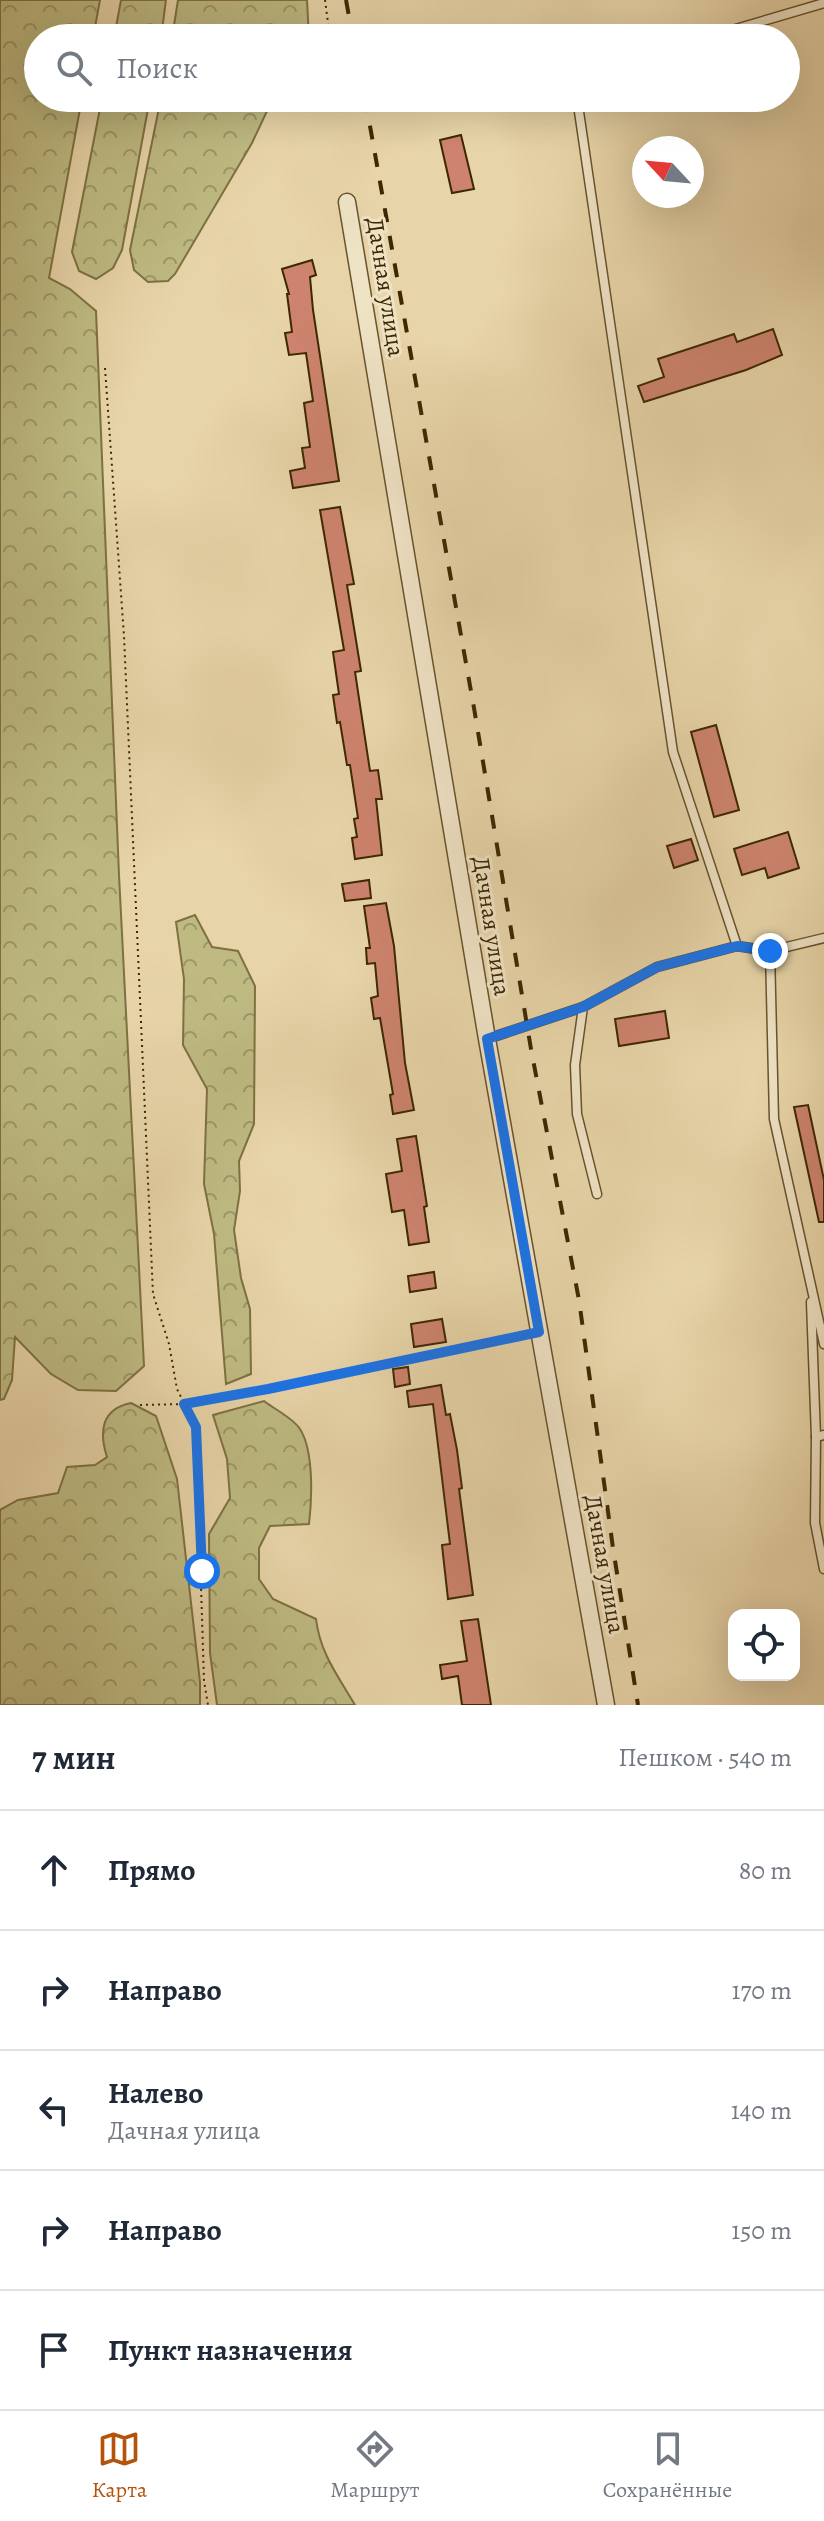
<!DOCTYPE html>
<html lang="ru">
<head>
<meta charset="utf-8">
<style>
  :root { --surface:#fff; --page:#f2f2f3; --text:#1f2937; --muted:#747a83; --line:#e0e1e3; --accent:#b45309 }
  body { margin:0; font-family:Alegreya,serif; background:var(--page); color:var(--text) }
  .controls { position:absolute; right:24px; bottom:24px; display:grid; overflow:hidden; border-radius:16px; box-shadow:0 8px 32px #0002 }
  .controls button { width:72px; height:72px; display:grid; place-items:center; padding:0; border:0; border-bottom:2px solid var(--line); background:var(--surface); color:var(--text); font:40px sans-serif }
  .compass { position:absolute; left:632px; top:136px; width:72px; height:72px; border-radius:50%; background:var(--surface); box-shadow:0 8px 32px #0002; rotate:296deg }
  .stop { position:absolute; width:24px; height:24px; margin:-18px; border:6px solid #1a73e8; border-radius:50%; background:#fff }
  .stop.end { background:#1a73e8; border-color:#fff; box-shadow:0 2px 8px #0008 }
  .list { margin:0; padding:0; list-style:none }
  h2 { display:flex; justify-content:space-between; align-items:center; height:104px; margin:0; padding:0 32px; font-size:34px }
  h2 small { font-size:26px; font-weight:400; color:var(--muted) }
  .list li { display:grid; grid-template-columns:52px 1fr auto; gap:24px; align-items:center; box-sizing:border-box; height:120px; padding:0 32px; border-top:2px solid var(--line) }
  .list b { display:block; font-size:30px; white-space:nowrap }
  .list p { margin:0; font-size:26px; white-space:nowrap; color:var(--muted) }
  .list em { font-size:26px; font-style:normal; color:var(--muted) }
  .icon { flex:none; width:44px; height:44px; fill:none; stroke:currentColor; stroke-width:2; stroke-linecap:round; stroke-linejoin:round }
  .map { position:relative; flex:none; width:824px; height:1705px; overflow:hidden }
  .search { position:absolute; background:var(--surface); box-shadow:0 8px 32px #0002; left:24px; right:24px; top:24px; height:88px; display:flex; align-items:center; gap:20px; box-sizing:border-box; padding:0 28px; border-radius:44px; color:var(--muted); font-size:30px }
  .sheet { height:704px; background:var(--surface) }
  nav { display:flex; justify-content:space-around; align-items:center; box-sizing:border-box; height:112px; border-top:2px solid var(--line); background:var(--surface); font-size:22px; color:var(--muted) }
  nav a { display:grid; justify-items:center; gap:4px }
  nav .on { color:var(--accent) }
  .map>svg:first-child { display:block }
  .forest { fill:url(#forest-crowns); stroke:#7e7142; stroke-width:2 }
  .building { fill:#cd836e; stroke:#3e2803; stroke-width:2 }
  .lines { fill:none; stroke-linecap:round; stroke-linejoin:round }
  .service-casing { stroke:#68532c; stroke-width:11 }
  .minor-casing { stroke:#68532c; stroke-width:19 }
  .path { stroke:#3e2803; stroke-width:2; stroke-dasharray:2 4; stroke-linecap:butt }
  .service { stroke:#efe3c6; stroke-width:8 }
  .minor { stroke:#efe3c6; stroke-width:16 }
  .rail { stroke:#3e2803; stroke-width:4; stroke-dasharray:14 14; stroke-linecap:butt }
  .route { stroke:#1a73e8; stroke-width:10 }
  .labels { text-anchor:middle; stroke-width:6; stroke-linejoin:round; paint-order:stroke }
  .street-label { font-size:24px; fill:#3e2803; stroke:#efe3c6 }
</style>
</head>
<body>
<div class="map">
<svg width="824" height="1705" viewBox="0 0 824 1705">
  <defs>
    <pattern id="forest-crowns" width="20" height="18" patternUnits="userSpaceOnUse" patternTransform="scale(2)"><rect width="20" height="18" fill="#beba82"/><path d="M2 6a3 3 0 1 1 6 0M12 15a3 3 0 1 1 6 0" fill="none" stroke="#9c9768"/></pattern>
  </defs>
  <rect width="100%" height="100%" fill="#e7d4a8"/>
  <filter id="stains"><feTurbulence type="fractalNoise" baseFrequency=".0025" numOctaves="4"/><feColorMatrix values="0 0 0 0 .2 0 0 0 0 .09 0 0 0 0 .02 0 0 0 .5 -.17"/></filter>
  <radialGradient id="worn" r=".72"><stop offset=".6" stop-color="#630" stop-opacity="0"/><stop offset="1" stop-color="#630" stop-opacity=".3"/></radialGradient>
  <g class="forest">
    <polygon points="0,0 100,0 93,38 38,38 38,98 82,98 49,278 70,289 96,311 119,875 144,1366 116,1391 78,1390 51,1374 15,1337 12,1380 4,1399 0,1400"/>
    <polygon points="121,0 166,0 161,38 114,38"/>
    <polygon points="178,0 307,0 309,38 172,38"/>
    <polygon points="102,98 150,98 122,250 113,268 96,279 79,271 72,252"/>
    <polygon points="161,98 277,98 267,111 252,143 175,274 168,281 148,282 134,270 130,250"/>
    <polygon points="195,915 212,947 238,951 255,986 254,1124 239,1161 240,1191 234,1230 241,1278 250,1309 251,1374 226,1384 214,1234 204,1184 207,1089 183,1045 184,979 176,922"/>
    <path d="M264,1401C274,1409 293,1418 300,1429C314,1451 312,1499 309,1524L270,1526L259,1548V1579L273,1599L316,1619C320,1653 338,1676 355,1705H217L210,1653L209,1534L230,1498L227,1459L213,1415Z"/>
    <path d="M131,1403L156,1416L177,1479L200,1682V1705H0V1510L18,1500L58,1493L67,1467L95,1465L107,1457C99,1432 101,1409 131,1403Z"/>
  </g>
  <g class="building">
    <polygon points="461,135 474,189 452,193 440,140"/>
    <polygon points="312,260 316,275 310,277 313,310 339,481 293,488 290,471 305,468 302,448 310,447 304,403 313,401 306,353 289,355 285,333 292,332 287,294 289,294 282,269"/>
    <polygon points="773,329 782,355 746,370 644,402 638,386 664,377 658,359 734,334 737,342"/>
    <polygon points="340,507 354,584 347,585 361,671 355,672 370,771 378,770 382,799 376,799 382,855 355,859 352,838 357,837 354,819 358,818 350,765 347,765 340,722 337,723 333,695 339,694 333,652 344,650 320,510"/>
    <polygon points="716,725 739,810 714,817 691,732"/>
    <polygon points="788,832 799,868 768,878 765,868 742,875 734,849"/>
    <polygon points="691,839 698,860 674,868 667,846"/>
    <polygon points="369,880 371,898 345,901 342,884"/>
    <polygon points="386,903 394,946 405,1063 414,1110 393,1114 390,1095 393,1094 380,1018 374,1019 371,998 378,996 375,963 367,964 366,948 370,948 364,906"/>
    <polygon points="665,1011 669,1038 619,1046 615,1019"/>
    <polygon points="808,1105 824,1180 824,1222 819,1222 794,1107"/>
    <polygon points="416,1136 427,1206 424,1207 429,1242 409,1245 404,1210 392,1212 386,1174 402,1171 397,1139"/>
    <polygon points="434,1272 436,1288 410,1292 408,1276"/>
    <polygon points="442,1319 446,1342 414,1347 411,1324"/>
    <polygon points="408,1367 410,1384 395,1387 393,1369"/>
    <polygon points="441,1385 446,1415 450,1414 457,1450 462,1488 459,1489 473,1595 448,1599 442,1545 450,1544 433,1404 409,1407 407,1391"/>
    <polygon points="478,1619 491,1705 462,1705 458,1676 442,1679 440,1665 467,1661 461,1621"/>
  </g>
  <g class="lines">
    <defs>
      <g id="service">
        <polyline points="705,38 824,3"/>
        <polyline points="577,98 673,752 737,946 770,951 824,938"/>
        <polyline points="770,951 774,1119 824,1344"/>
        <polyline points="583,1007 575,1065 577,1114 597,1194"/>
        <polyline points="487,1039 583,1007 657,967 737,946"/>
        <polyline points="811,1302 816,1437"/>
        <polyline points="824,1435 816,1437 815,1523 824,1569"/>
      </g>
      <polyline id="minor" points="347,202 487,1039 606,1705"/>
    </defs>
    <use href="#service" class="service-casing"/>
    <use href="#minor" class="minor-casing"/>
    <g class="path">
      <polyline points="325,0 330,38"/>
      <polyline points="105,368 124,636 153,1294 169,1344 177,1389 196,1427 204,1681 208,1705"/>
      <polyline points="140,1405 184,1404 268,1389 522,1335"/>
    </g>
    <use href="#service" class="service"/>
    <use href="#minor" class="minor"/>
    <g class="rail">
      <polyline points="346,0 353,38"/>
      <polyline points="365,98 474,708 531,1049 579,1300 613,1548 638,1705"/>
    </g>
  </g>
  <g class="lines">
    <polyline class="route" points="202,1571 196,1427 184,1404 268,1389 539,1332 487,1039 583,1007 657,967 737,946 770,951"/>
  </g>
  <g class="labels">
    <g class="street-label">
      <text transform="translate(386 287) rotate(81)" y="8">Дачная улица</text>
      <text transform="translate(492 926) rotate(81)" y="8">Дачная улица</text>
      <text transform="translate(605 1564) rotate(80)" y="8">Дачная улица</text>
    </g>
  </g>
  <rect width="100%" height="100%" filter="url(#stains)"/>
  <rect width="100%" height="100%" fill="url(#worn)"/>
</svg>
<div class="controls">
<button><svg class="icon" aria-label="locate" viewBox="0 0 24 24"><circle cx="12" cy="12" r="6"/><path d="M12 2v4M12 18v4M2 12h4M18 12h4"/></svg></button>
</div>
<svg class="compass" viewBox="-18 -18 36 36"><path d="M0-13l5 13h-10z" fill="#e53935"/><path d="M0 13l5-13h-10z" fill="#747a83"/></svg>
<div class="stop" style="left:202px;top:1571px"></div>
<div class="stop end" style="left:770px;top:951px"></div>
<div class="search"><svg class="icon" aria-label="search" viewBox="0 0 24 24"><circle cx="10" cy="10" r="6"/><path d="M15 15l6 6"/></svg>Поиск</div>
</div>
<section class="sheet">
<h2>7 мин<small>Пешком · 540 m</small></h2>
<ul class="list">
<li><svg class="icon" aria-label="ahead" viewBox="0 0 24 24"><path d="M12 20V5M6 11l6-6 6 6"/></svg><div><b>Прямо</b></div><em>80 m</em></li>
<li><svg class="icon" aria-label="right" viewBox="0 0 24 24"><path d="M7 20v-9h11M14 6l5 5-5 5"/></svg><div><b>Направо</b></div><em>170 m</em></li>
<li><svg class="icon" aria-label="left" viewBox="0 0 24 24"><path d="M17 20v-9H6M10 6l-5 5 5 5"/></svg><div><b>Налево</b><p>Дачная улица</p></div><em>140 m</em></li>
<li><svg class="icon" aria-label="right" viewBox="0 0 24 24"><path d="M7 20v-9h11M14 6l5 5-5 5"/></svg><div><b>Направо</b></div><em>150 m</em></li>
<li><svg class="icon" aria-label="arrive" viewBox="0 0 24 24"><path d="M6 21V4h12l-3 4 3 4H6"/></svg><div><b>Пункт назначения</b></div></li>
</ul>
</section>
<nav>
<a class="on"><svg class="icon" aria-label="map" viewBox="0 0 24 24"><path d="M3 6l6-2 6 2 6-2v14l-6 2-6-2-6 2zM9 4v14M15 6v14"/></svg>Карта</a>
<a><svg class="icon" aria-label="directions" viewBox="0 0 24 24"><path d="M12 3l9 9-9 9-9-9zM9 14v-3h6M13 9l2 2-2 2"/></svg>Маршрут</a>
<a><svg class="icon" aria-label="saved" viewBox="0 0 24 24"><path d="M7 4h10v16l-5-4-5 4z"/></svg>Сохранённые</a>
</nav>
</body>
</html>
